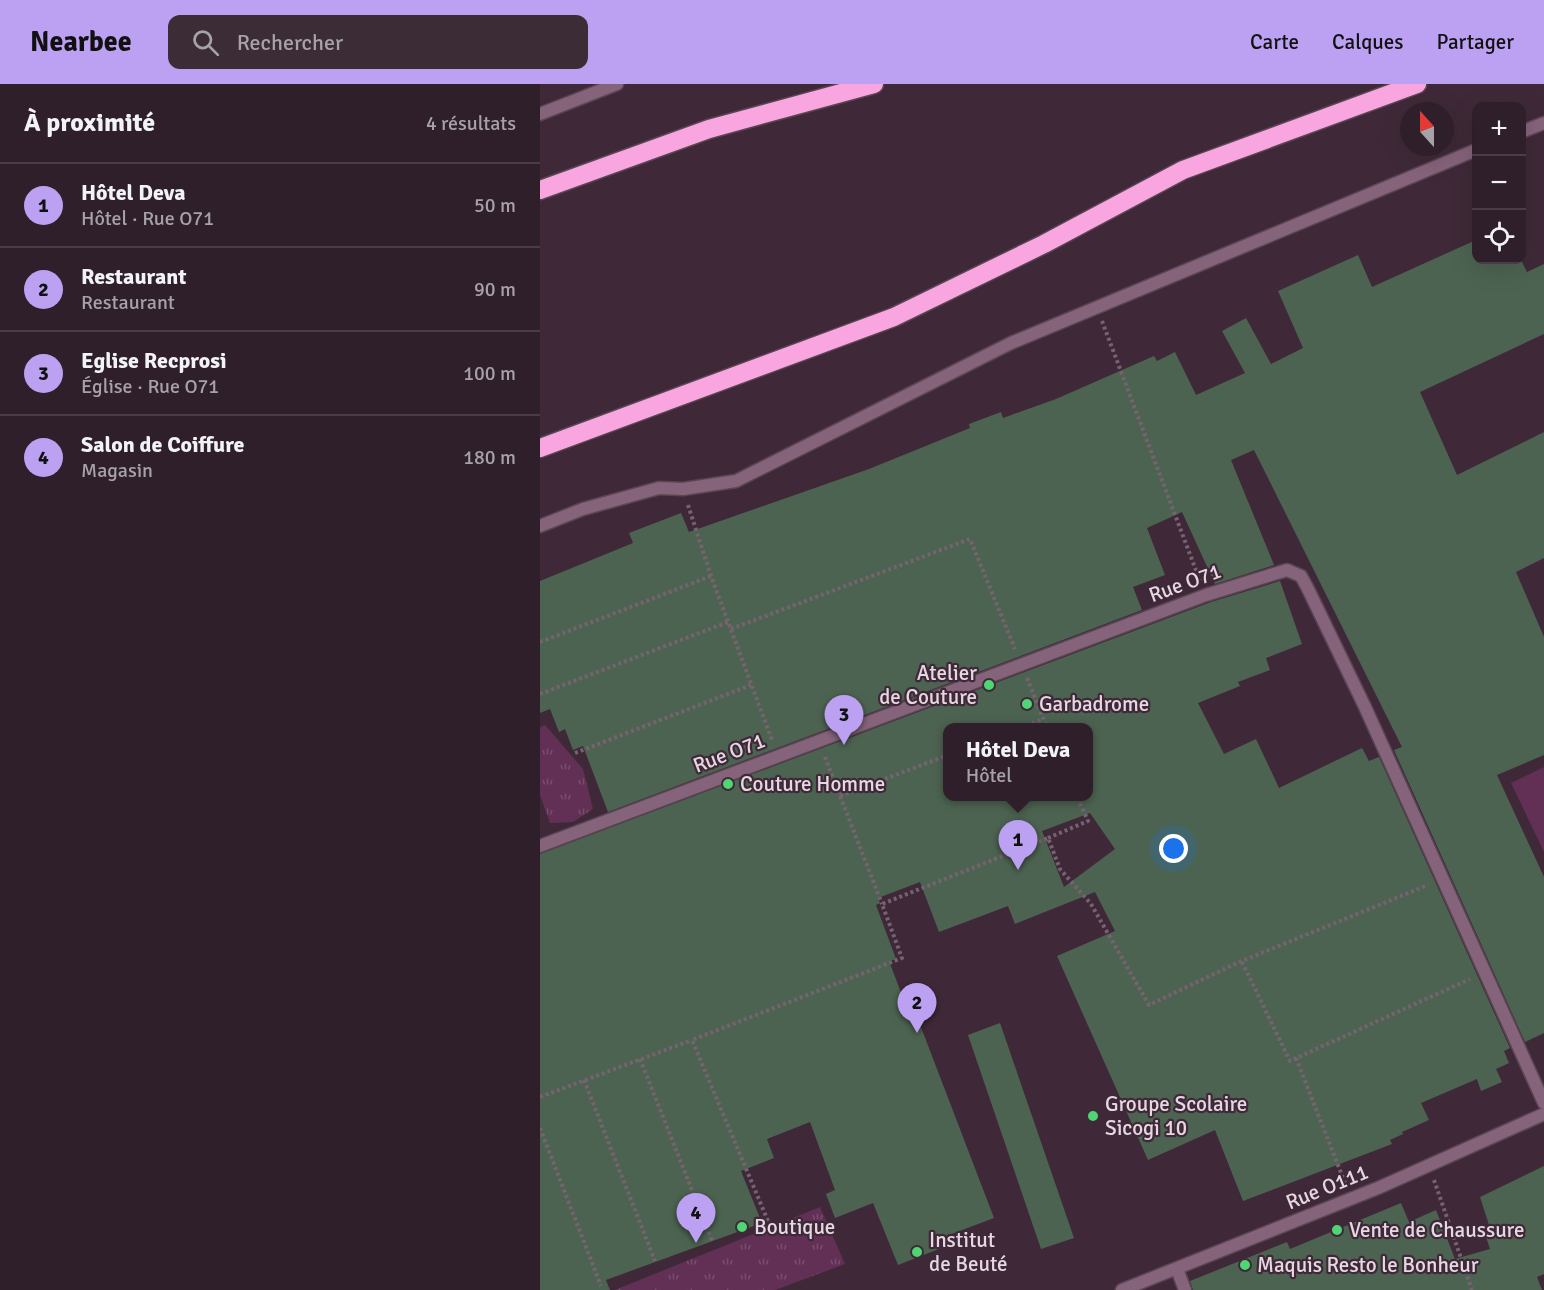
<!DOCTYPE html>
<html lang="fr">
<head>
<meta charset="utf-8">
<style>
  :root { --surface:#2f1f2a; --page:#3b2c36; --text:#f1f3f6; --muted:#a7a2a8; --line:#4a3d47; --accent:#bca0f2 }
  body { margin:0; font-family:Signika,sans-serif; background:var(--page); color:var(--text) }
  .controls { position:absolute; right:18px; top:18px; display:grid; overflow:hidden; border-radius:12px; box-shadow:0 6px 24px #0002 }
  .controls button { width:54px; height:54px; display:grid; place-items:center; padding:0; border:0; border-bottom:2px solid var(--line); background:var(--surface); color:var(--text); font:30px sans-serif }
  .compass { position:absolute; left:860px; top:18px; width:54px; height:54px; border-radius:50%; background:var(--surface); box-shadow:0 6px 24px #0002; rotate:339deg }
  .you { position:absolute; left:634px; top:765px; width:21px; height:21px; margin:-15px; border:4px solid #fff; border-radius:50%; background:#1a73e8; box-shadow:0 0 0 9px #1a73e833 }
  .badge { display:grid; place-items:center; width:39px; height:39px; border-radius:50%; background:var(--accent); color:#111; font-size:20px; font-weight:700 }
  .pin { position:absolute; translate:-50% -50px; filter:drop-shadow(0 2px 3px #0008) }
  .pin::after { content:''; position:absolute; top:32px; width:21px; height:18px; background:inherit; clip-path:polygon(0 0,100% 0,50% 100%) }
  .popup { position:absolute; left:403px; top:639px; width:150px; height:78px; box-sizing:border-box; display:grid; place-content:center; border-radius:12px; background:var(--surface); filter:drop-shadow(0 2px 4px #0005); font-size:20px; white-space:nowrap; color:var(--muted) }
  .popup b { font-size:22px; color:var(--text) }
  .popup::after { content:''; position:absolute; left:50%; top:100%; margin-left:-12px; border:12px solid transparent; border-top-color:var(--surface) }
  .list { margin:0; padding:0; list-style:none }
  h2 { display:flex; justify-content:space-between; align-items:center; height:78px; margin:0; padding:0 24px; font-size:26px }
  h2 small { font-size:20px; font-weight:400; color:var(--muted) }
  .list li { display:grid; grid-template-columns:39px 1fr auto; gap:18px; align-items:center; box-sizing:border-box; height:84px; padding:0 24px; border-top:2px solid var(--line) }
  .list b { display:block; font-size:22px; white-space:nowrap }
  .list p { margin:0; font-size:20px; white-space:nowrap; color:var(--muted) }
  .list em { font-size:20px; font-style:normal; color:var(--muted) }
  .icon { flex:none; width:33px; height:33px; fill:none; stroke:currentColor; stroke-width:2; stroke-linecap:round; stroke-linejoin:round }
  .map { position:relative; flex:none; width:1004px; height:1206px; overflow:hidden }
  header { display:flex; align-items:center; gap:36px; box-sizing:border-box; height:84px; padding:0 30px; background:var(--accent); color:#111 }
  header strong { font-size:28px }
  nav { display:flex; gap:33px; margin-inline-start:auto; font-size:21px }
  .search { width:420px; height:54px; background:var(--page); display:flex; align-items:center; gap:15px; box-sizing:border-box; padding:0 21px; border-radius:12px; color:var(--muted); font-size:22px }
  main { display:flex }
  aside { flex:1; background:var(--surface) }
  .map>svg:first-child { display:block }
  .grass { fill:url(#grass-tufts) }
  .park { fill:#622f55 }
  .building { fill:#4d6351; fill-rule:evenodd }
  .lines { fill:none; stroke-linecap:round; stroke-linejoin:round }
  .street-casing { stroke:#5a4553; stroke-width:15 }
  .highway-casing { stroke:#5a4553; stroke-width:21 }
  .path { stroke:#766370; stroke-width:4; stroke-dasharray:3 3; stroke-linecap:butt }
  .street { stroke:#85637b; stroke-width:12 }
  .highway { stroke:#f8a5e0; stroke-width:18 }
  .poi-dot { fill:#4ed675; stroke:#3f2938; stroke-width:2 }
  .labels { text-anchor:middle; stroke-width:4.5; stroke-linejoin:round; paint-order:stroke }
  .street-label { font-size:21px; fill:#e6d8e2; stroke:#3f2938 }
  .poi-label { font-size:21px; fill:#e6d8e2; stroke:#3f2938; text-anchor:start }
</style>
</head>
<body>
<header>
<strong>Nearbee</strong>
<div class="search"><svg class="icon" aria-label="search" viewBox="0 0 24 24"><circle cx="10" cy="10" r="6"/><path d="M15 15l6 6"/></svg>Rechercher</div>
<nav><a>Carte</a><a>Calques</a><a>Partager</a></nav>
</header>
<main>
<aside>
<h2>À proximité<small>4 résultats</small></h2>
<ul class="list">
<li><span class="badge">1</span><div><b>Hôtel Deva</b><p>Hôtel · Rue O71</p></div><em>50 m</em></li>
<li><span class="badge">2</span><div><b>Restaurant</b><p>Restaurant</p></div><em>90 m</em></li>
<li><span class="badge">3</span><div><b>Eglise Recprosi</b><p>Église · Rue O71</p></div><em>100 m</em></li>
<li><span class="badge">4</span><div><b>Salon de Coiffure</b><p>Magasin</p></div><em>180 m</em></li>
</ul>
</aside>
<div class="map">
<svg width="1004" height="1206" viewBox="0 0 1004 1206">
  <defs>
    <pattern id="grass-tufts" width="24" height="20" patternUnits="userSpaceOnUse" patternTransform="scale(1.5)"><rect width="24" height="20" fill="#622f55"/><path d="M3 7l-1-3M5 7V3M7 7l1-3M15 17l-1-3M17 17v-4M19 17l1-3" fill="none" stroke="#784c6d"/></pattern>
  </defs>
  <rect width="100%" height="100%" fill="#3f2938"/>
  <g class="grass">
    <polygon points="5,641 43,685 53,725 33,738 10,739 0,711 0,643"/>
    <polygon points="280,1123 305,1180 235,1206 75,1206"/>
  </g>
  <polygon class="park" points="1004,683 1004,768 971,699"/>
  <g class="building">
    <polygon points="936,156 936,176 981,176 987,188 1004,180 1004,250 880,308 917,391 1004,348 1004,474 976,488 1004,553 1004,671 957,691 1004,793 1004,949 985,958 854,666 862,663 714,366 691,376 734,481 675,500 642,428 607,444 625,491 593,503 602,526 68,728 43,662 33,666 25,645 19,648 10,625 0,629 0,497 93,459 89,449 141,429 149,448 329,385 430,344 429,340 461,328 463,334 516,315 614,272 617,277 635,268 656,311 705,289 682,247 706,234 731,280 763,264 738,207 818,171 832,203"/>
    <path d="M740,497L762,560L726,574L730,586L698,598L700,602L658,619L684,670L716,655L739,704L822,664L829,677L839,673L970,964L964,967L969,979L956,985L962,998L941,1007L937,995L881,1019L889,1036L862,1048L863,1050L850,1056L852,1060L703,1117L675,1046L608,1076L517,872L575,847L555,808L475,840L468,822L399,848L380,798L338,814L340,819L336,821L356,875L349,877L373,940L379,938L454,1134L401,1154L404,1163L358,1181L333,1119L295,1134L286,1110L295,1106L270,1038L227,1055L234,1074L201,1087L222,1139L66,1196L70,1206H0V770L671,518ZM408,644H549V712H408ZM550,729L575,765L524,803L502,747Z"/>
    <polygon points="460,939 534,1154 501,1165 428,951"/>
    <polygon points="1004,1082 1004,1190 997,1193 1002,1206 653,1206 650,1197 747,1158 750,1165 861,1119 869,1138 896,1126 915,1175 950,1165 944,1147 949,1141 940,1113"/>
  </g>
  <g class="lines">
    <defs>
      <g id="street">
        <polyline points="0,30 77,0"/>
        <polyline points="981,48 1004,39"/>
        <polyline points="0,442 43,425 119,404 143,405 196,397 471,259 936,66"/>
        <polyline points="0,762 666,511 747,486 761,492 768,505 825,623 1004,1019"/>
        <polyline points="637,1185 645,1206"/>
        <polyline points="582,1206 838,1104 1004,1030"/>
      </g>
      <g id="highway">
        <polyline points="0,106 169,45 334,0"/>
        <polyline points="0,364 354,233 504,160 643,86 877,0"/>
      </g>
    </defs>
    <use href="#street" class="street-casing"/>
    <use href="#highway" class="highway-casing"/>
    <g class="path">
      <polyline points="562,237 660,497"/>
      <polyline points="148,421 171,492 232,656"/>
      <polyline points="191,545 430,455 475,565"/>
      <polyline points="0,558 171,492"/>
      <polyline points="487,594 507,644"/>
      <polyline points="0,610 188,538"/>
      <polyline points="481,644 503,635"/>
      <polyline points="35,669 211,601"/>
      <polyline points="285,673 342,820"/>
      <polyline points="300,712 408,671"/>
      <polyline points="508,754 548,737 537,712"/>
      <polyline points="702,878 750,977 930,895"/>
      <polyline points="756,974 805,1099"/>
      <polyline points="100,975 173,1159"/>
      <polyline points="44,996 115,1177"/>
      <polyline points="0,1013 152,956"/>
      <polyline points="0,1044 61,1202"/>
      <polyline points="894,1096 932,1206"/>
      <polyline points="228,1137 152,956 362,874 342,820 508,754 520,785 551,820 609,921 697,879 888,801"/>
    </g>
    <use href="#street" class="street"/>
    <use href="#highway" class="highway"/>
  </g>
  <g class="poi-dot">
    <circle cx="449" cy="601" r="6"/>
    <circle cx="487" cy="620" r="6"/>
    <circle cx="188" cy="700" r="6"/>
    <circle cx="553" cy="1032" r="6"/>
    <circle cx="202" cy="1143" r="6"/>
    <circle cx="797" cy="1146" r="6"/>
    <circle cx="377" cy="1168" r="6"/>
    <circle cx="705" cy="1181" r="6"/>
  </g>
  <g class="labels">
    <g class="street-label">
      <text transform="translate(645 499) rotate(-20)" y="7">Rue O71</text>
      <text transform="translate(189 669) rotate(-21)" y="7">Rue O71</text>
      <text transform="translate(787 1103) rotate(-22)" y="7">Rue O111</text>
    </g>
    <g class="poi-label">
      <text x="437" y="596" text-anchor="end">Atelier<tspan x="437" dy="24">de Couture</tspan></text>
      <text x="499" y="627">Garbadrome</text>
      <text x="200" y="707">Couture Homme</text>
      <text x="565" y="1027">Groupe Scolaire<tspan x="565" dy="24">Sicogi 10</tspan></text>
      <text x="214" y="1150">Boutique</text>
      <text x="809" y="1153">Vente de Chaussure</text>
      <text x="389" y="1163">Institut<tspan x="389" dy="24">de Beuté</tspan></text>
      <text x="717" y="1188">Maquis Resto le Bonheur</text>
    </g>
  </g>
</svg>
<div class="controls">
<button>+</button>
<button>−</button>
<button><svg class="icon" aria-label="locate" viewBox="0 0 24 24"><circle cx="12" cy="12" r="6"/><path d="M12 2v4M12 18v4M2 12h4M18 12h4"/></svg></button>
</div>
<svg class="compass" viewBox="-18 -18 36 36"><path d="M0-13l5 13h-10z" fill="#e53935"/><path d="M0 13l5-13h-10z" fill="#a7a2a8"/></svg>
<div class="you"></div>
<div class="pin badge" style="left:478px;top:786px">1</div>
<div class="popup"><b>Hôtel Deva</b>Hôtel</div>
<div class="pin badge" style="left:377px;top:949px">2</div>
<div class="pin badge" style="left:304px;top:661px">3</div>
<div class="pin badge" style="left:156px;top:1159px">4</div>
</div>
</main>
</body>
</html>
